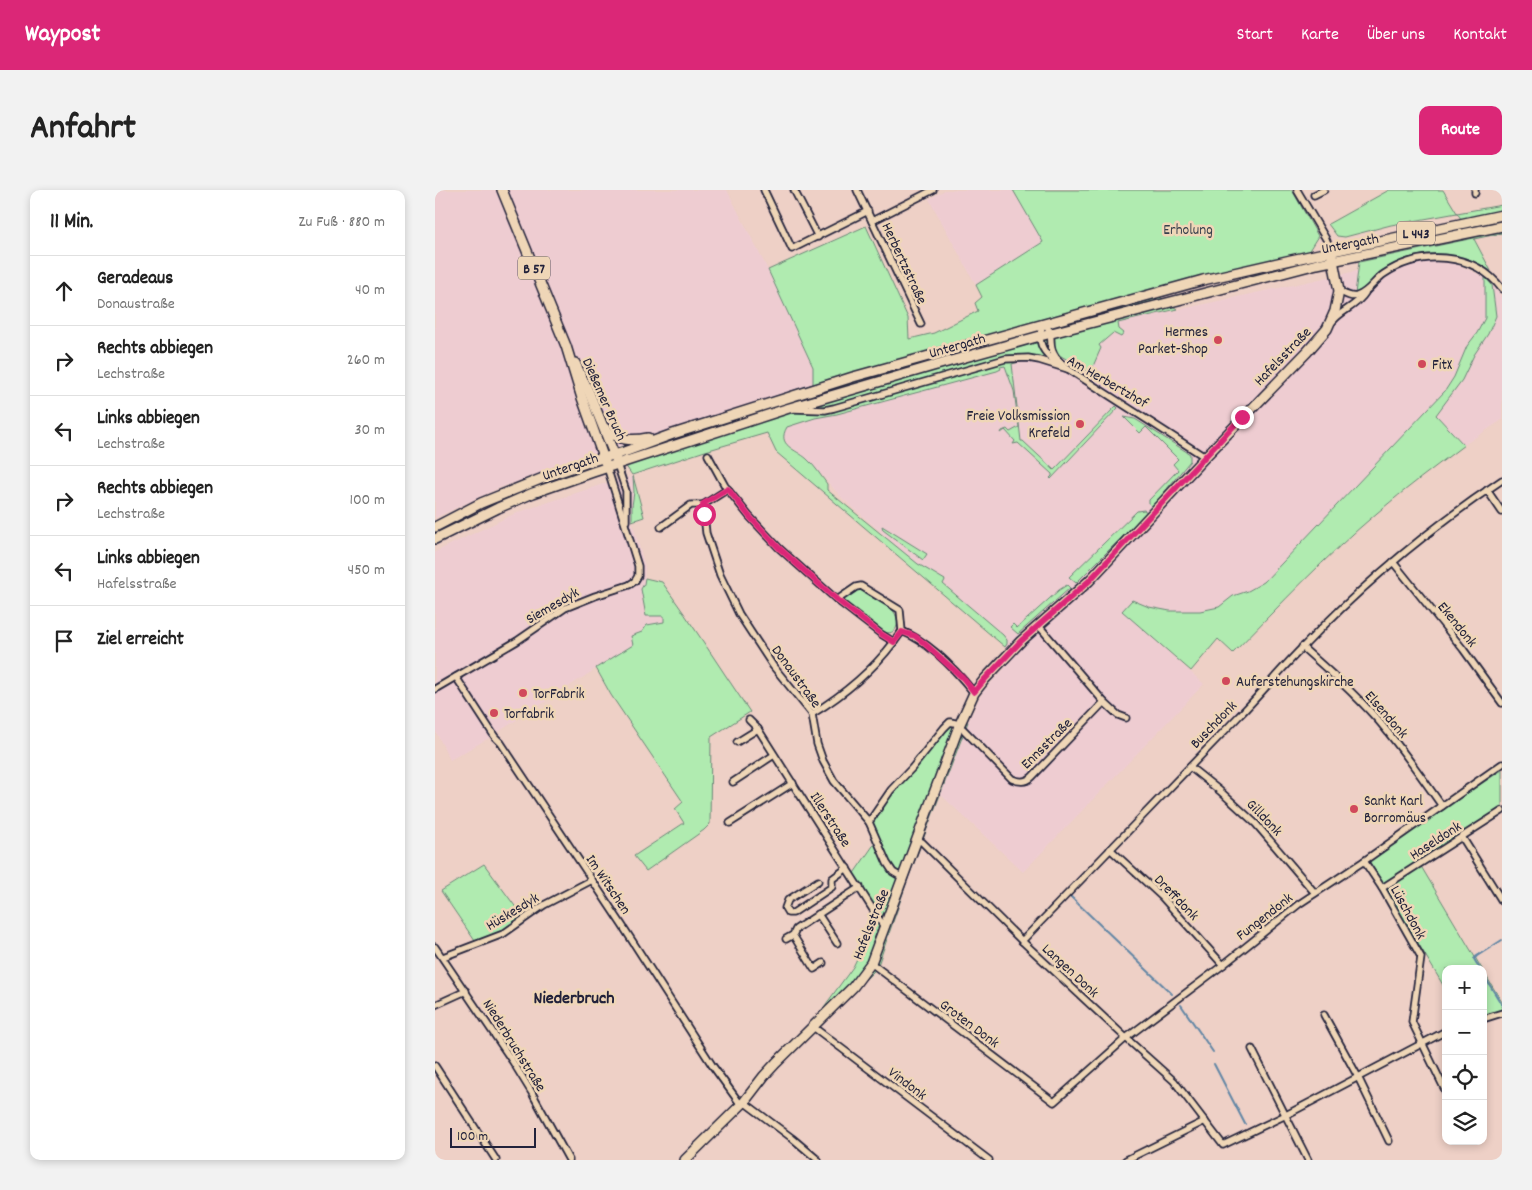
<!DOCTYPE html>
<html lang="de">
<head>
<meta charset="utf-8">
<style>
  :root { --surface:#fff; --page:#f2f2f2; --text:#222; --muted:#767676; --line:#e0e0e0; --accent:#db2777 }
  body { margin:0; font-family:Dekko,sans-serif; background:var(--page); color:var(--text) }
  .controls { position:absolute; right:15px; bottom:15px; display:grid; overflow:hidden; border-radius:10px; box-shadow:0 2px 8px #0003 }
  .controls button { width:45px; height:45px; display:grid; place-items:center; padding:0; border:0; border-bottom:1px solid var(--line); background:var(--surface); color:var(--text); font:25px sans-serif }
  .scale { position:absolute; left:15px; bottom:12px; width:86px; box-sizing:border-box; padding-left:5px; border:2px solid #22223b; border-top:0; font-size:14px; line-height:18px; white-space:nowrap; color:#22223b; -webkit-text-stroke:4px #efd6b7; paint-order:stroke }
  .stop { position:absolute; width:15px; height:15px; margin:-11px; border:4px solid #db2777; border-radius:50%; background:#fff }
  .stop.end { background:#db2777; border-color:#fff; box-shadow:0 1px 5px #0008 }
  .list { margin:0; padding:0; list-style:none }
  h2 { display:flex; justify-content:space-between; align-items:center; height:65px; margin:0; padding:0 20px; font-size:21px }
  h2 small { font-size:16px; font-weight:400; color:var(--muted) }
  .list li { display:grid; grid-template-columns:32px 1fr auto; gap:15px; align-items:center; box-sizing:border-box; height:70px; padding:0 20px; border-top:1px solid var(--line) }
  .list b { display:block; font-size:19px; white-space:nowrap }
  .list p { margin:0; font-size:16px; white-space:nowrap; color:var(--muted) }
  .list em { font-size:16px; font-style:normal; color:var(--muted) }
  .icon { flex:none; width:28px; height:28px; fill:none; stroke:currentColor; stroke-width:2; stroke-linecap:round; stroke-linejoin:round }
  .map { position:relative; flex:none; width:1067px; height:970px; overflow:hidden; border-radius:10px }
  header { display:flex; align-items:center; gap:30px; box-sizing:border-box; height:70px; padding:0 25px; background:var(--accent); color:#fff }
  header strong { font-size:24px }
  nav { display:flex; gap:28px; margin-inline-start:auto; font-size:18px }
  .intro { display:flex; align-items:center; justify-content:space-between; box-sizing:border-box; height:120px; padding:0 30px }
  h1 { margin:0; font-size:35px }
  .button { padding:12px 22px; border-radius:10px; background:var(--accent); color:#fff; font-size:18px; font-weight:700 }
  main { display:flex; gap:30px; padding:0 30px }
  aside { flex:1; background:var(--surface); border-radius:10px; box-shadow:0 2px 8px #0003 }
  .map>svg:first-child { display:block }
  .built { fill:#eeccd1 }
  .green { fill:#b0ebb0; stroke:#698676 }
  .lines { fill:none; stroke-linecap:round; stroke-linejoin:round }
  .stream { stroke:#6286a5; stroke-width:2 }
  .minor-casing { stroke:#22223b; stroke-width:9 }
  .secondary-casing { stroke:#22223b; stroke-width:12 }
  .primary-casing { stroke:#22223b; stroke-width:12 }
  .minor { stroke:#efd6b7; stroke-width:5.5 }
  .secondary { stroke:#efd6b7; stroke-width:9 }
  .primary { stroke:#efd6b7; stroke-width:9 }
  .route { stroke:#db2777; stroke-width:6 }
  .poi-dot { fill:#d1495b; stroke:#efd6b7; stroke-width:2 }
  .labels { text-anchor:middle; stroke-width:5; stroke-linejoin:round; paint-order:stroke }
  .shield { fill:#efd6b7; stroke:#605860; stroke-width:1 }
  .shield-label { font-size:14px; font-weight:bold; fill:#22223b }
  .park-label { font-size:15px; fill:#37404d; stroke:#efd6b7 }
  .street-label { font-size:15px; fill:#22223b; stroke:#efd6b7 }
  .poi-label { font-size:15px; fill:#22223b; stroke:#efd6b7; text-anchor:start }
  .quarter-label { font-size:18px; font-weight:bold; fill:#22223b; stroke:#efd6b7 }
</style>
</head>
<body>
<header>
<strong>Waypost</strong>
<nav><a>Start</a><a>Karte</a><a>Über uns</a><a>Kontakt</a></nav>
</header>
<div class="intro"><h1>Anfahrt</h1><a class="button">Route</a></div>
<main>
<aside>
<h2>11 Min.<small>Zu Fuß · 880 m</small></h2>
<ul class="list">
<li><svg class="icon" aria-label="ahead" viewBox="0 0 24 24"><path d="M12 20V5M6 11l6-6 6 6"/></svg><div><b>Geradeaus</b><p>Donaustraße</p></div><em>40 m</em></li>
<li><svg class="icon" aria-label="right" viewBox="0 0 24 24"><path d="M7 20v-9h11M14 6l5 5-5 5"/></svg><div><b>Rechts abbiegen</b><p>Lechstraße</p></div><em>260 m</em></li>
<li><svg class="icon" aria-label="left" viewBox="0 0 24 24"><path d="M17 20v-9H6M10 6l-5 5 5 5"/></svg><div><b>Links abbiegen</b><p>Lechstraße</p></div><em>30 m</em></li>
<li><svg class="icon" aria-label="right" viewBox="0 0 24 24"><path d="M7 20v-9h11M14 6l5 5-5 5"/></svg><div><b>Rechts abbiegen</b><p>Lechstraße</p></div><em>100 m</em></li>
<li><svg class="icon" aria-label="left" viewBox="0 0 24 24"><path d="M17 20v-9H6M10 6l-5 5 5 5"/></svg><div><b>Links abbiegen</b><p>Hafelsstraße</p></div><em>450 m</em></li>
<li><svg class="icon" aria-label="arrive" viewBox="0 0 24 24"><path d="M6 21V4h12l-3 4 3 4H6"/></svg><div><b>Ziel erreicht</b></div></li>
</ul>
</aside>
<div class="map">
<svg width="1067" height="970" viewBox="0 0 1067 970">
  <rect width="100%" height="100%" fill="#eed0c6"/>
  <filter id="ink" filterUnits="userSpaceOnUse"><feTurbulence type="fractalNoise" baseFrequency=".02" numOctaves="2"/><feDisplacementMap in="SourceGraphic" scale="10" xChannelSelector="R" yChannelSelector="G"/><feConvolveMatrix kernelMatrix="1 2 1 2 8 2 1 2 1" color-interpolation-filters="sRGB"/></filter>
  <g filter="url(#ink)">
    <g class="built">
      <polygon points="0,0 292,0 333,80 378,177 378,194 160,265 64,298 0,328"/>
      <polygon points="510,0 578,0 608,52 541,95 494,9"/>
      <polygon points="984,71 1014,71 1050,87 1057,92 1067,109 1067,230 1029,255 1001,226 864,369 796,422 687,420 769,494 588,682 506,605 533,532 547,503 577,470 570,457 571,453 407,308 372,269 352,255 349,248 349,242 352,237 380,228 402,224 562,181 566,179 565,177 602,167 626,166 655,183 664,155 678,143 689,143 684,139 683,133 935,78"/>
      <polygon points="198,286 199,302 197,316 197,331 210,377 209,394 206,399 210,425 229,426 229,432 212,435 207,442 196,446 198,455 54,548 15,570 0,540 0,362 81,323 165,295"/>
    </g>
    <g class="green">
      <path d="M578,0H857L883,46L873,62L715,100L742,119L683,133L684,139L689,143L686,147L678,143L664,155L666,158L655,183L626,166L602,167L577,174L586,251H588L619,280L681,216L683,218L616,289L615,288L617,286V284L583,253L578,254L580,251L570,240L566,243L567,241L572,239L575,242L584,237L579,201L570,176L565,177L566,179L562,181L402,224L380,228L352,237C341,256 361,259 372,269C380,276 386,286 392,294V300L483,374L510,390L508,394L568,445L572,450V454L570,457L341,262L332,243L267,262L197,285L179,259L378,194V177L333,80L431,36L473,128L474,149L499,143L543,121L540,113L547,107L541,95L608,52Z"/>
      <path d="M954,0H1008L1022,23L1067,15V43L1039,49L1056,81C1049,77 1043,73 1036,70C1007,58 971,64 946,81C937,87 931,100 920,104L924,72L1039,48L1022,23L956,35L910,47L902,46L893,34Z"/>
      <path d="M1050,87L1057,95L1061,126L1053,144L1039,165L1027,190L1001,225L1029,255C1000,277 970,299 942,323C891,366 845,415 798,463L783,449L756,481L687,421L697,410L714,417L735,421H765L784,417L798,406L813,401L829,392L1010,201L1019,187L1032,156L1042,143L1050,128Z"/>
      <polygon points="689,227 700,229 755,264 755,271 717,317 714,314 714,310 743,280 738,274 743,269 711,237 705,243"/>
      <polygon points="198,286 209,327 197,331 197,316 199,302"/>
      <polygon points="709,320 712,322 641,393 634,387 702,321"/>
      <polygon points="447,336 492,364 488,370 448,340"/>
      <path d="M210,388L227,392C258,435 286,479 315,522L276,547L275,634L269,640L211,681L199,666L249,633L240,619L248,612L176,505L161,478L198,455L196,446L207,442L212,435L229,432V426H211L206,399L209,394Z"/>
      <polygon points="632,395 635,398 583,444 575,437 578,434 582,438 624,400"/>
      <path d="M423,399C432,401 454,414 459,422C467,434 460,449 445,440C433,433 422,422 410,414L409,411L410,408Z"/>
      <polygon points="515,530 533,532 474,686 442,778 392,828 386,821 418,777 441,729 415,689 440,653 430,632 484,563"/>
      <polygon points="1067,580 1067,619 984,673 1047,779 1011,779 1011,800 933,669"/>
      <polygon points="49,674 88,727 67,742 40,751 6,701"/>
      <polygon points="1048,781 1067,812 1067,821 1048,826"/>
    </g>
    <g class="lines">
      <g class="stream">
        <polyline points="635,706 737,804"/>
        <polyline points="1045,779 1039,769 1042,766 1067,750"/>
        <polyline points="1048,784 1067,815"/>
        <polyline points="746,815 778,862"/>
        <polyline points="779,874 810,934"/>
      </g>
      <defs>
        <g id="minor">
          <polyline points="329,0 357,59 433,21"/>
          <polyline points="359,0 383,47"/>
          <polyline points="422,0 486,134"/>
          <polyline points="862,0 891,49 896,61"/>
          <polyline points="1040,3 1040,0"/>
          <polyline points="879,5 889,0"/>
          <polyline points="437,31 498,0"/>
          <path d="M904,101C910,104 916,108 922,106C933,103 940,90 949,84C986,59 1039,62 1067,99"/>
          <path d="M898,131C907,120 922,116 930,103"/>
          <path d="M609,133C621,145 612,153 619,164C622,170 628,175 633,179C615,170 597,156 609,133Z"/>
          <polyline points="358,219 390,220 399,218 570,169 593,168 604,170 633,179 770,267"/>
          <path d="M273,265L290,296L314,326L344,358L402,410L446,444L459,452L467,441C496,453 520,479 539,503"/>
          <polyline points="182,274 191,301 191,331"/>
          <polyline points="293,299 268,315 271,343 285,385 304,424 338,476 377,524 382,554 388,571 399,591 434,632 452,673 458,682 468,688"/>
          <polyline points="1052,300 1067,322"/>
          <polyline points="226,337 256,315 268,315"/>
          <polyline points="958,372 1028,459 1067,513"/>
          <polyline points="402,410 421,397 426,396 465,420 467,441"/>
          <path d="M867,457C893,480 919,503 942,529C966,557 986,586 1007,616"/>
          <polyline points="21,487 60,547 66,553 187,735 277,875 306,915"/>
          <polyline points="0,499 82,451 130,418 160,406 194,395 200,391 203,386 203,376 172,277"/>
          <polyline points="669,512 683,525 691,528"/>
          <path d="M377,524C408,505 437,481 459,452"/>
          <polyline points="314,530 323,539 449,737"/>
          <polyline points="302,552 323,539"/>
          <polyline points="755,577 785,601 821,634 880,703"/>
          <polyline points="298,592 339,565"/>
          <path d="M434,632L456,600L477,578L509,538L515,532L520,533L528,539L577,589C584,592 591,593 597,587L669,512L604,436"/>
          <polyline points="295,633 358,593"/>
          <polyline points="1027,647 1067,711"/>
          <polyline points="482,650 487,652 587,751 691,848 739,891 788,955 851,925 1011,841"/>
          <polyline points="675,659 727,707 788,775"/>
          <polyline points="929,671 947,698 986,767 977,832 1011,902"/>
          <polyline points="383,691 353,710 350,718 353,723 358,723 397,697 397,689 412,678"/>
          <polyline points="947,698 1067,621"/>
          <polyline points="383,724 402,753"/>
          <polyline points="358,745 379,779 388,773"/>
          <polyline points="351,749 358,745 361,739 425,697"/>
          <path d="M587,751C659,676 731,602 803,527C825,505 845,480 867,458C927,395 995,338 1067,290"/>
          <polyline points="0,757 78,872 97,903 134,970"/>
          <polyline points="8,767 68,744 109,715 157,690"/>
          <polyline points="436,773 619,912 691,848 788,775 864,714 929,671 1067,574"/>
          <polyline points="0,815 31,801"/>
          <polyline points="889,825 923,887 954,951"/>
          <polyline points="1048,829 1067,823"/>
          <polyline points="377,836 554,970"/>
          <polyline points="817,859 873,970"/>
          <polyline points="0,876 61,970"/>
          <polyline points="309,912 357,948 383,970"/>
          <polyline points="691,970 770,931"/>
        </g>
        <polyline id="secondary" points="250,970 309,912 329,886 341,873 418,797 436,773 524,536 539,503 550,489 586,451 654,391 770,267 872,162 892,139 900,121 904,101 897,65"/>
        <g id="primary">
          <polyline points="67,0 131,156 146,205 170,272"/>
          <polyline points="140,173 154,202 181,269"/>
          <path d="M170,238C182,251 197,251 213,248"/>
          <polyline points="0,337 46,313 113,286 154,272 189,262 238,244 418,187 768,90 856,70 1067,25"/>
          <polyline points="0,349 63,318 98,303 158,282 351,219 498,176 605,146 882,74 1067,36"/>
        </g>
      </defs>
      <use href="#minor" class="minor-casing"/>
      <use href="#secondary" class="secondary-casing"/>
      <use href="#primary" class="primary-casing"/>
      <use href="#minor" class="minor"/>
      <use href="#secondary" class="secondary"/>
      <use href="#primary" class="primary"/>
    </g>
  </g>
  <g class="lines" filter="url(#ink)">
    <polyline class="route" points="269,324 268,314 293,299 314,326 344,358 402,410 446,444 459,452 467,442 480,446 490,454 528,488 539,502 550,489 586,451 654,391 807,227"/>
  </g>
  <g class="poi-dot">
    <circle cx="783" cy="150" r="5"/>
    <circle cx="987" cy="174" r="5"/>
    <circle cx="645" cy="234" r="5"/>
    <circle cx="791" cy="491" r="5"/>
    <circle cx="88" cy="503" r="5"/>
    <circle cx="59" cy="523" r="5"/>
    <circle cx="919" cy="619" r="5"/>
  </g>
  <g class="labels">
    <g class="shield">
      <rect x="962" y="31.5" width="38" height="23" rx="4"/>
      <rect x="83" y="66.5" width="32" height="23" rx="4"/>
    </g>
    <g class="shield-label">
      <text x="981" y="48">L 443</text>
      <text x="99" y="83">B 57</text>
    </g>
    <g class="park-label">
      <text x="753" y="44">Erholung</text>
    </g>
    <g class="street-label">
      <text transform="translate(915 53) rotate(-11)" y="5">Untergath</text>
      <text transform="translate(470 73) rotate(65)" y="5">Herbertzstraße</text>
      <text transform="translate(522 155) rotate(-16)" y="5">Untergath</text>
      <text transform="translate(847 166) rotate(-46)" y="5">Hafelsstraße</text>
      <text transform="translate(673 191) rotate(30)" y="5">Am Herbertzhof</text>
      <text transform="translate(170 209) rotate(66)" y="5">Dießemer Bruch</text>
      <text transform="translate(135 276) rotate(-19)" y="5">Untergath</text>
      <text transform="translate(117 415) rotate(-30)" y="5">Siemesdyk</text>
      <text transform="translate(1023 434) rotate(51)" y="5">Ekendonk</text>
      <text transform="translate(362 486) rotate(54)" y="5">Donaustraße</text>
      <text transform="translate(952 524) rotate(49)" y="5">Elsendonk</text>
      <text transform="translate(778 534) rotate(-46)" y="5">Buschdonk</text>
      <text transform="translate(611 553) rotate(-45)" y="5">Ennsstraße</text>
      <text transform="translate(830 627) rotate(46)" y="5">Gilldonk</text>
      <text transform="translate(396 629) rotate(57)" y="5">Illerstraße</text>
      <text transform="translate(1000 650) rotate(-33)" y="5">Haseldonk</text>
      <text transform="translate(174 694) rotate(56)" y="5">Im Witschen</text>
      <text transform="translate(742 707) rotate(46)" y="5">Dreffdonk</text>
      <text transform="translate(77 721) rotate(-31)" y="5">Hüskesdyk</text>
      <text transform="translate(974 722) rotate(61)" y="5">Lüschdonk</text>
      <text transform="translate(829 726) rotate(-38)" y="5">Fungendonk</text>
      <text transform="translate(435 734) rotate(-68)" y="5">Hafelsstraße</text>
      <text transform="translate(636 780) rotate(43)" y="5">Langen Donk</text>
      <text transform="translate(535 833) rotate(37)" y="5">Groten Donk</text>
      <text transform="translate(80 855) rotate(58)" y="5">Niederbruchstraße</text>
      <text transform="translate(473 893) rotate(37)" y="5">Vindonk</text>
    </g>
    <g class="poi-label">
      <text x="773" y="146" text-anchor="end">Hermes<tspan x="773" dy="17">Parket-Shop</tspan></text>
      <text x="997" y="179">FitX</text>
      <text x="635" y="230" text-anchor="end">Freie Volksmission<tspan x="635" dy="17">Krefeld</tspan></text>
      <text x="801" y="496">Auferstehungskirche</text>
      <text x="98" y="508">TorFabrik</text>
      <text x="69" y="528">Torfabrik</text>
      <text x="929" y="615">Sankt Karl<tspan x="929" dy="17">Borromäus</tspan></text>
    </g>
    <g class="quarter-label">
      <text x="139" y="813">Niederbruch</text>
    </g>
  </g>
</svg>
<div class="controls">
<button>+</button>
<button>−</button>
<button><svg class="icon" aria-label="locate" viewBox="0 0 24 24"><circle cx="12" cy="12" r="6"/><path d="M12 2v4M12 18v4M2 12h4M18 12h4"/></svg></button>
<button><svg class="icon" aria-label="layers" viewBox="0 0 24 24"><path d="M12 4l9 5-9 5-9-5zM3 14l9 5 9-5"/></svg></button>
</div>
<div class="scale">100 m</div>
<div class="stop" style="left:269px;top:324px"></div>
<div class="stop end" style="left:807px;top:227px"></div>
</div>
</main>
</body>
</html>
